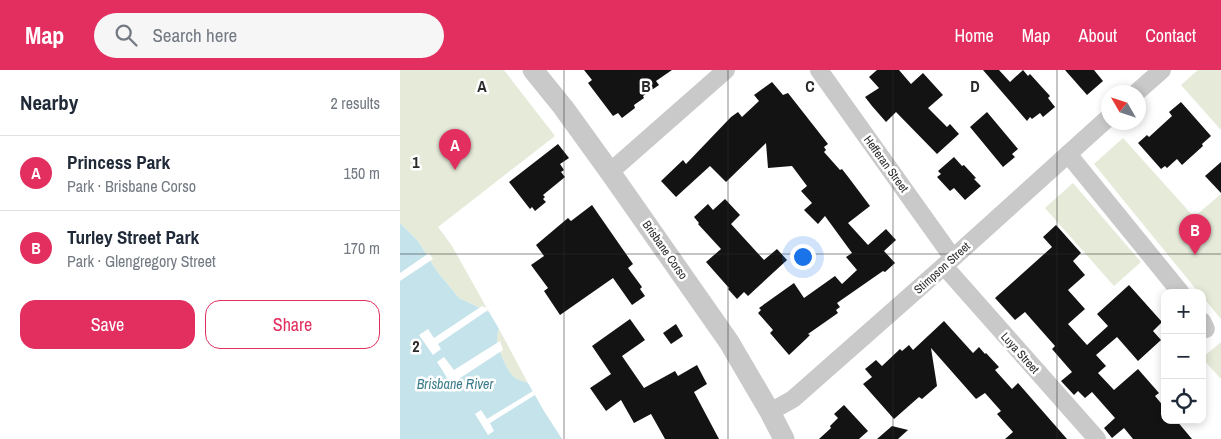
<!DOCTYPE html>
<html lang="en">
<head>
<meta charset="utf-8">
<style>
  :root { --surface:#fff; --page:#f6f6f7; --text:#1f2937; --muted:#747a83; --line:#e0e1e3; --accent:#e22f5f }
  body { margin:0; font-family:"Archivo Narrow",sans-serif; background:var(--page); color:var(--text) }
  .controls { position:absolute; right:15px; bottom:15px; display:grid; overflow:hidden; border-radius:10px; box-shadow:0 2px 8px #0003 }
  .controls button { width:45px; height:45px; display:grid; place-items:center; padding:0; border:0; border-bottom:1px solid var(--line); background:var(--surface); color:var(--text); font:25px sans-serif }
  .compass { position:absolute; left:701px; top:15px; width:45px; height:45px; border-radius:50%; background:var(--surface); box-shadow:0 2px 8px #0003; rotate:309deg }
  .you { position:absolute; left:402px; top:186px; width:18px; height:18px; margin:-12px; border:4px solid #fff; border-radius:50%; background:#1a73e8; box-shadow:0 0 0 8px #1a73e833 }
  .badge { display:grid; place-items:center; width:32px; height:32px; border-radius:50%; background:var(--accent); color:#fff; font-size:16px; font-weight:700 }
  .pin { position:absolute; translate:-50% -41px; filter:drop-shadow(0 1px 2px #0008) }
  .pin::after { content:''; position:absolute; top:26px; width:18px; height:15px; background:inherit; clip-path:polygon(0 0,100% 0,50% 100%) }
  .list { margin:0; padding:0; list-style:none }
  h2 { display:flex; justify-content:space-between; align-items:center; height:65px; margin:0; padding:0 20px; font-size:21px }
  h2 small { font-size:16px; font-weight:400; color:var(--muted) }
  .list li { display:grid; grid-template-columns:32px 1fr auto; gap:15px; align-items:center; box-sizing:border-box; height:75px; padding:0 20px; border-top:1px solid var(--line) }
  .list b { display:block; font-size:19px; white-space:nowrap }
  .list p { margin:0; font-size:16px; white-space:nowrap; color:var(--muted) }
  .list em { font-size:16px; font-style:normal; color:var(--muted) }
  .actions { display:flex; gap:10px; padding:15px 20px }
  .actions a { flex:1; padding:11px 0; border:1px solid var(--accent); border-radius:15px; text-align:center; font-size:18px; color:var(--accent) }
  .actions .main { background:var(--accent); color:#fff }
  .icon { flex:none; width:28px; height:28px; fill:none; stroke:currentColor; stroke-width:2; stroke-linecap:round; stroke-linejoin:round }
  .map { position:relative; flex:none; width:821px; height:369px; overflow:hidden }
  header { display:flex; align-items:center; gap:30px; box-sizing:border-box; height:70px; padding:0 25px; background:var(--accent); color:#fff }
  header strong { font-size:24px }
  nav { display:flex; gap:28px; margin-inline-start:auto; font-size:18px }
  .search { width:350px; height:45px; background:var(--page); display:flex; align-items:center; gap:12px; box-sizing:border-box; padding:0 18px; border-radius:28px; color:var(--muted); font-size:19px }
  main { display:flex }
  aside { flex:1; background:var(--surface) }
  .map>svg:first-child { display:block }
  .green { fill:#e5ead9 }
  .water { fill:#c5e3ea }
  .pier { fill:#fff }
  .building { fill:#131313 }
  .lines { fill:none; stroke-linecap:round; stroke-linejoin:round }
  .minor { stroke:#c9c9c9; stroke-width:18 }
  .tertiary { stroke:#c9c9c9; stroke-width:21 }
  .grid { fill:none; stroke:#2c2c2c; stroke-width:1; stroke-opacity:0.55 }
  .labels { text-anchor:middle; stroke-width:5; stroke-linejoin:round; paint-order:stroke }
  .street-label { font-size:12px; fill:#2c2c2c; stroke:#fff }
  .water-label { font-size:14px; font-style:italic; fill:#3c7d8c; stroke:#fff }
  .grid-label { font-size:16px; text-anchor:middle; font-weight:bold; fill:#2c2c2c; stroke:#fff; stroke-width:5; stroke-linejoin:round; paint-order:stroke }
</style>
</head>
<body>
<header>
<strong>Map</strong>
<div class="search"><svg class="icon" aria-label="search" viewBox="0 0 24 24"><circle cx="10" cy="10" r="6"/><path d="M15 15l6 6"/></svg>Search here</div>
<nav><a>Home</a><a>Map</a><a>About</a><a>Contact</a></nav>
</header>
<main>
<aside>
<h2>Nearby<small>2 results</small></h2>
<ul class="list">
<li><span class="badge">A</span><div><b>Princess Park</b><p>Park · Brisbane Corso</p></div><em>150 m</em></li>
<li><span class="badge">B</span><div><b>Turley Street Park</b><p>Park · Glengregory Street</p></div><em>170 m</em></li>
</ul>
<div class="actions"><a class="main">Save</a><a>Share</a></div>
</aside>
<div class="map">
<svg width="821" height="369" viewBox="0 0 821 369">
  <rect width="100%" height="100%" fill="#fff"/>
  <g class="green">
    <polygon points="0,0 104,0 155,66 38,157 52,176 89,242 59,228 36,200 18,171 0,153"/>
    <polygon points="798,0 821,0 821,60 781,15"/>
    <polygon points="723,68 794,147 821,124 821,249 802,226 802,223 799,223 694,94"/>
    <polygon points="673,113 741,192 714,216 645,138"/>
    <path d="M99,259L128,313C123,311 117,310 113,306C106,299 97,277 97,268C97,265 98,262 99,259Z"/>
    <polygon points="821,272 821,309 802,288"/>
  </g>
  <path class="water" d="M0,153L18,171L36,200L59,228L89,242L99,259C98,262 97,265 97,268C97,277 106,299 113,306C117,310 123,311 128,313L144,341L162,369H0Z"/>
  <g class="pier">
    <polygon points="29,183 33,189 0,211 0,203"/>
    <polygon points="82,236 87,238 88,240 38,274 41,279 33,285 19,265 28,259 34,268"/>
    <polygon points="100,271 103,280 51,314 37,292 44,287 54,300"/>
    <polygon points="133,321 135,325 90,353 94,361 88,365 75,344 81,340 87,349"/>
  </g>
  <g class="building">
    <polygon points="184,0 272,0 256,11 259,15 243,26 244,28 234,35 235,38 222,48 218,43 213,46 188,13 192,10"/>
    <polygon points="477,0 499,0 511,14 523,3 543,25 528,38 547,57 550,54 559,64 537,84 496,42 486,52 472,36 465,27 479,18 469,7"/>
    <polygon points="583,0 599,0 610,12 623,0 628,6 630,4 650,26 648,28 655,37 643,47 640,43 632,49 630,47 627,51"/>
    <polygon points="665,0 694,0 703,11 687,25"/>
    <polygon points="372,12 383,25 388,23 428,74 424,77 426,80 424,82 440,100 442,99 449,108 470,136 448,153 468,175 486,159 496,170 484,181 495,193 485,202 483,201 437,233 440,237 436,240 438,243 408,264 410,265 406,269 389,285 370,263 373,260 358,243 361,240 359,238 394,213 404,228 435,206 442,214 457,200 446,187 452,183 425,146 418,154 404,140 412,133 401,121 407,116 392,96 368,98 366,73 326,112 310,96 276,127 261,111 283,90 286,94 331,47 338,42 342,47 359,31 354,25"/>
    <polygon points="781,32 811,66 802,74 803,76 782,95 777,89 767,98 765,96 761,99 738,73 747,65 749,67 772,46 769,42"/>
    <polygon points="587,42 618,79 612,84 615,87 603,97 570,57"/>
    <polygon points="158,74 169,88 160,94 164,100 161,102 165,107 143,125 145,127 143,129 146,132 135,141 132,137 130,139 109,112"/>
    <polygon points="554,87 562,96 564,95 576,108 574,109 581,116 565,130 554,118 550,121 537,107 541,104 538,101"/>
    <polygon points="821,92 821,123 805,106"/>
    <polygon points="325,129 340,145 331,154 364,190 377,179 387,190 348,226 344,222 337,229 328,219 329,218 306,192 321,179 298,154 299,153 294,147 308,134 313,140"/>
    <polygon points="192,135 233,194 228,198 242,217 240,219 245,226 232,235 213,208 160,245 144,221 148,218 131,195 144,186 136,175 168,148 171,151"/>
    <polygon points="656,155 681,183 673,191 685,205 668,220 685,239 668,254 687,275 708,256 697,244 729,215 762,252 753,261 761,270 738,291 717,267 696,285 706,296 698,303 714,320 738,299 759,323 755,326 765,338 765,350 776,350 792,369 733,369 724,358 712,368 704,358 715,348 692,322 685,328 678,321 674,325 661,311 672,302 652,279 655,276 625,242 615,250 595,228 652,177 643,167"/>
    <polygon points="230,249 245,270 222,286 244,318 275,301 278,306 297,295 307,314 294,322 319,369 265,369 251,344 234,353 221,330 206,341 190,318 211,304 192,276"/>
    <polygon points="544,251 573,283 579,277 585,284 586,283 599,297 595,300 612,319 618,313 667,369 605,369 613,362 597,344 601,341 585,323 576,329 531,278 537,316 522,329 519,327 494,349 463,314 472,307 465,299 476,290 482,296 500,279 502,281 509,275 513,280"/>
    <polygon points="276,254 283,266 271,274 263,263"/>
    <polygon points="444,335 468,361 459,369 419,369 431,358 430,356 438,348 434,344"/>
    <polygon points="492,356 508,360 498,369 477,369"/>
  </g>
  <g class="lines">
    <g class="minor">
      <polyline points="419,0 553,188"/>
      <polyline points="737,22 762,0"/>
      <polyline points="668,84 781,223"/>
      <polyline points="210,102 326,0"/>
      <polyline points="544,196 697,369"/>
      <polyline points="802,251 806,259"/>
      <polyline points="370,342 393,329 553,188 708,48"/>
    </g>
    <polyline class="tertiary" points="133,0 163,37 210,102 329,272 370,342 384,369"/>
  </g>
  <path class="grid" d="M164,0V369M328,0V369M493,0V369M657,0V369M0,184H821"/>
  <g class="labels">
    <g class="street-label">
      <text transform="translate(486 94) rotate(54)" y="4">Hefferan Street</text>
      <text transform="translate(265 180) rotate(55)" y="4">Brisbane Corso</text>
      <text transform="translate(542 198) rotate(-42)" y="4">Stimpson Street</text>
      <text transform="translate(620 283) rotate(48)" y="4">Luya Street</text>
    </g>
    <g class="water-label">
      <text x="55" y="319">Brisbane River</text>
    </g>
  </g>
  <g class="grid-label">
    <text x="82" y="22">A</text>
    <text x="246" y="22">B</text>
    <text x="410" y="22">C</text>
    <text x="575" y="22">D</text>
    <text x="16" y="98">1</text>
    <text x="16" y="282">2</text>
  </g>
</svg>
<div class="controls">
<button>+</button>
<button>−</button>
<button><svg class="icon" aria-label="locate" viewBox="0 0 24 24"><circle cx="12" cy="12" r="6"/><path d="M12 2v4M12 18v4M2 12h4M18 12h4"/></svg></button>
</div>
<svg class="compass" viewBox="-18 -18 36 36"><path d="M0-13l5 13h-10z" fill="#e53935"/><path d="M0 13l5-13h-10z" fill="#747a83"/></svg>
<div class="you"></div>
<div class="pin badge" style="left:55px;top:100px">A</div>
<div class="pin badge" style="left:795px;top:185px">B</div>
</div>
</main>
</body>
</html>
